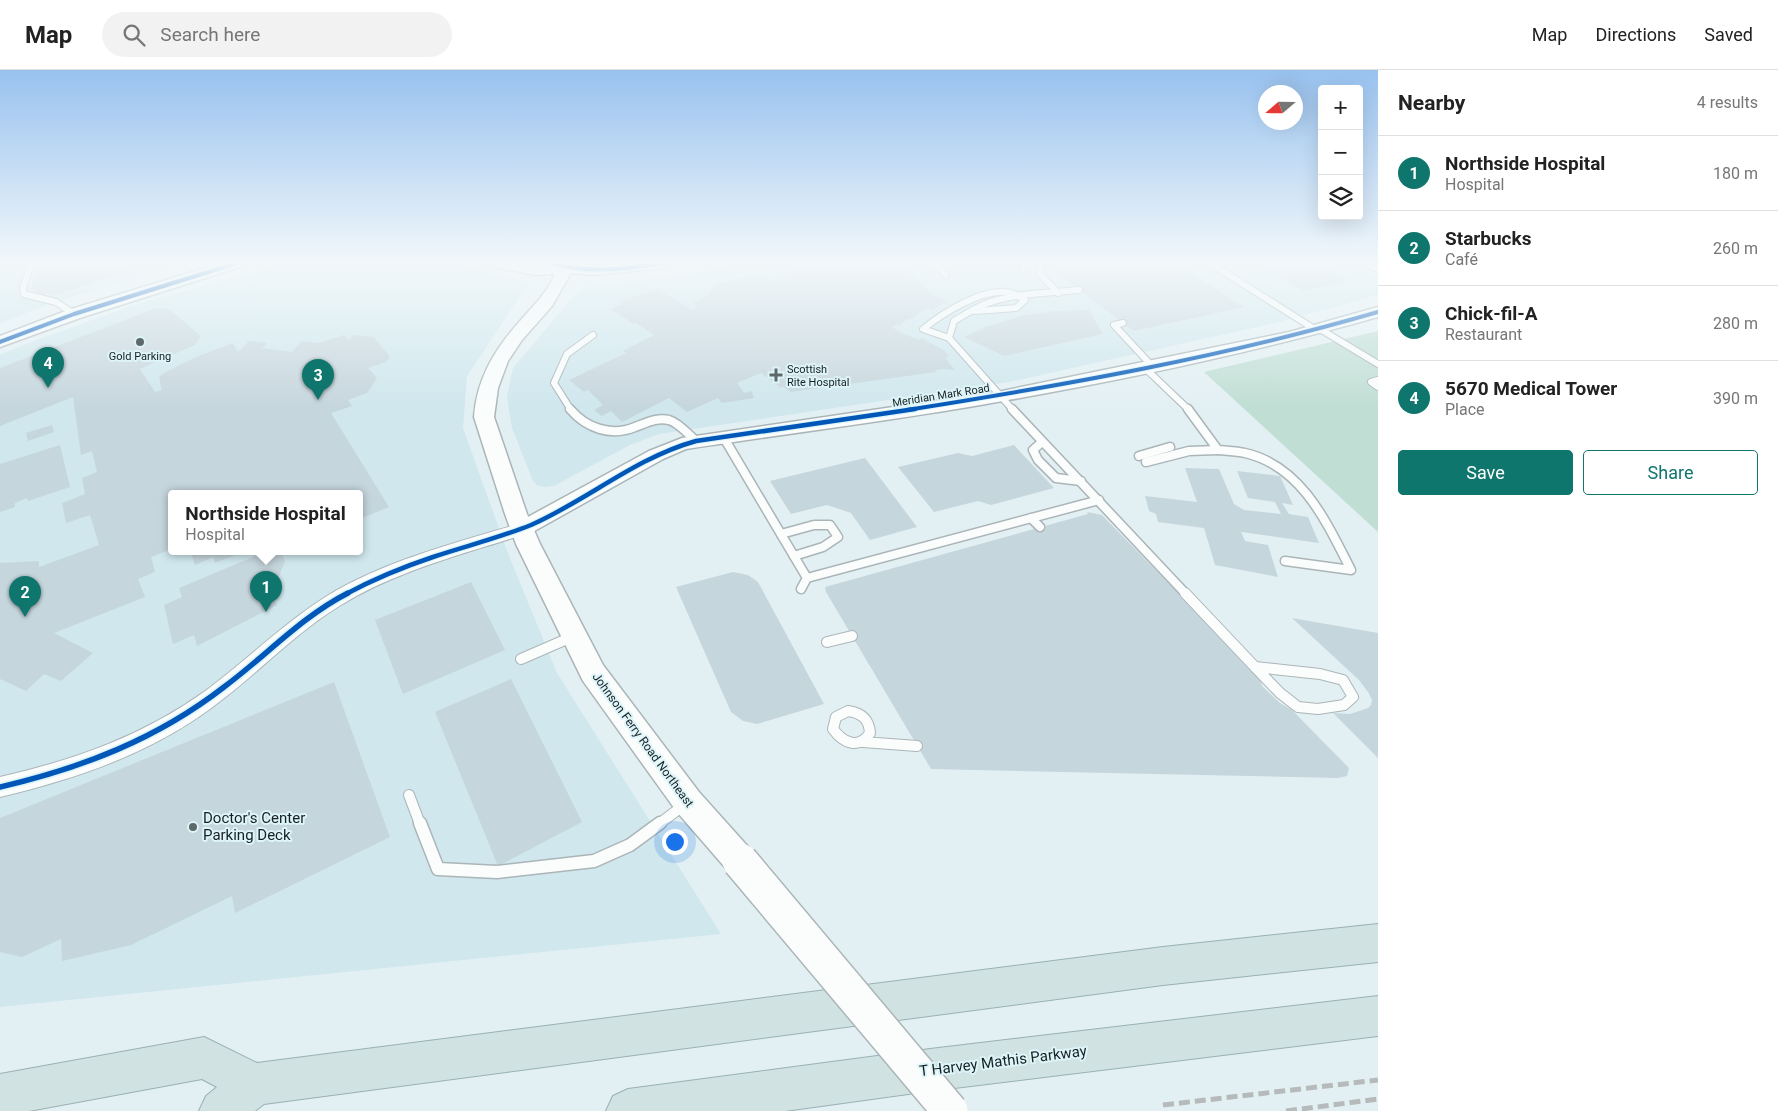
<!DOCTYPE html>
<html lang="en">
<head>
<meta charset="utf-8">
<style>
  :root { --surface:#fff; --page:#f2f2f2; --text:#222; --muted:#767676; --line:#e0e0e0; --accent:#0f766e }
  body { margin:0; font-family:Roboto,sans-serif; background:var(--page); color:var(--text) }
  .controls { position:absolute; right:15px; top:15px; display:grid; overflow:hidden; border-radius:5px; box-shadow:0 5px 20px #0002 }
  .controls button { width:45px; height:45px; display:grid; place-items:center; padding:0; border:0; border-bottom:1px solid var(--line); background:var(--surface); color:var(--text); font:25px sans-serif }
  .compass { position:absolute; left:1258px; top:15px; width:45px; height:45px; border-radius:50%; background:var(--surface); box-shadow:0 5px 20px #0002; rotate:250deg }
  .you { position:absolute; left:674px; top:771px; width:18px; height:18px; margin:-12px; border:4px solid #fff; border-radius:50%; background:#1a73e8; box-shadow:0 0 0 8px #1a73e833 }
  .badge { display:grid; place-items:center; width:32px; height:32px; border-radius:50%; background:var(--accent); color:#fff; font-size:16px; font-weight:700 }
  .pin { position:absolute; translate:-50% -41px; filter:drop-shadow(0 1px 2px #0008) }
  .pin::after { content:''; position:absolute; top:26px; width:18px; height:15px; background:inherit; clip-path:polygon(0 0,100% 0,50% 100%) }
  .popup { position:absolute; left:168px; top:420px; width:195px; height:65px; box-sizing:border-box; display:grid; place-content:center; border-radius:5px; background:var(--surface); filter:drop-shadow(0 1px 4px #0005); font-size:16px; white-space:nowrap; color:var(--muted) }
  .popup b { font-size:19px; color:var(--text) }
  .popup::after { content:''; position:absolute; left:50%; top:100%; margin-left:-10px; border:10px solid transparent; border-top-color:var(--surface) }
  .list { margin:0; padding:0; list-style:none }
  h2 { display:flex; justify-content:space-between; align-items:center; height:65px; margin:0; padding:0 20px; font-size:21px }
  h2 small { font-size:16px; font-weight:400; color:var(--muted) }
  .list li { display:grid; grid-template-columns:32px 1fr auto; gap:15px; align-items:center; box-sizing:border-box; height:75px; padding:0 20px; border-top:1px solid var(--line) }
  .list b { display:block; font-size:19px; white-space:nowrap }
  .list p { margin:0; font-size:16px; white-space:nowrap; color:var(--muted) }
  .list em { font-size:16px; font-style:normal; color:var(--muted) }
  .actions { display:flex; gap:10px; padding:15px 20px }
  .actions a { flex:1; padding:11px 0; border:1px solid var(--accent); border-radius:5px; text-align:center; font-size:18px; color:var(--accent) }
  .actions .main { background:var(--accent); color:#fff }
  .icon { flex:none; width:28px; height:28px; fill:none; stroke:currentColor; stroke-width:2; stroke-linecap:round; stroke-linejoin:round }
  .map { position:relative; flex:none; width:1378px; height:1041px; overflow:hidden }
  header { display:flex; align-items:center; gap:30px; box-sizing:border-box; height:70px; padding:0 25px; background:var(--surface); border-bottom:1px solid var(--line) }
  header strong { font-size:24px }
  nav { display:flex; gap:28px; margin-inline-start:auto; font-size:18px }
  .search { width:350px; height:45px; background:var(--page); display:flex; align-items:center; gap:12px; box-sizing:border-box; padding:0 18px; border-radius:28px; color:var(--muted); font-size:19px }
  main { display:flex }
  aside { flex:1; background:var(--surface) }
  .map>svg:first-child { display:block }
  .built { fill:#cfe7ed; fill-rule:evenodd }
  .green { fill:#c0ded4 }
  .building { fill:#c6d6dd }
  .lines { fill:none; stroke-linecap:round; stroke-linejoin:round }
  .service-far3-casing { stroke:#abb5b8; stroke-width:8 }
  .service-far2-casing { stroke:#abb5b8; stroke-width:11 }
  .service-far1-casing { stroke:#abb5b8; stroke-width:12 }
  .service-casing { stroke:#abb5b8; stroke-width:15 }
  .minor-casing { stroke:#abb5b8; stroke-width:2 }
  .tertiary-casing { stroke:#abb5b8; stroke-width:3 }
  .secondary-casing { stroke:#abb5b8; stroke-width:3 }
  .motorway-casing { stroke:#99b1b2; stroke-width:2 }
  .service-far3 { stroke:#fbfdfd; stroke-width:6 }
  .service-far2 { stroke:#fbfdfd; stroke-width:8 }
  .service-far1 { stroke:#fbfdfd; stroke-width:10 }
  .service { stroke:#fbfdfd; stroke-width:12 }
  .minor { fill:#fbfdfd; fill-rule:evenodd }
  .tertiary { fill:#fbfdfd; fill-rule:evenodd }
  .secondary { fill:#fbfdfd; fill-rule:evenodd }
  .motorway { fill:#d0e2e2; fill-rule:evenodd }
  .rail { stroke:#b7babb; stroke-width:5; stroke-dasharray:11 5; stroke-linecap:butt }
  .secondary-bridge-casing { stroke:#abb5b8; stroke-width:38; stroke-linecap:butt }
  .secondary-bridge { stroke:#fbfdfd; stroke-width:35 }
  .cycleway-far2-casing { stroke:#ddf4f9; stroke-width:6 }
  .cycleway-far1-casing { stroke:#ddf4f9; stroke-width:7 }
  .cycleway-casing { stroke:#ddf4f9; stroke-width:9 }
  .cycleway-far2 { stroke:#0057b8; stroke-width:4 }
  .cycleway-far1 { stroke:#0057b8; stroke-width:4.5 }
  .cycleway { stroke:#0057b8; stroke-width:5.5 }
  .poi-dot { fill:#5e696b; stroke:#ddf4f9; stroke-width:2 }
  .labels { text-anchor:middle; stroke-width:4; stroke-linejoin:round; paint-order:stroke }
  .far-poi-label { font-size:11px; fill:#172022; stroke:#ddf4f9 }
  .far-street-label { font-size:11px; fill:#172022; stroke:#ddf4f9 }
  .street-label { font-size:12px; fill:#172022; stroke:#ddf4f9 }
  .near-poi-label { font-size:15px; fill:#172022; stroke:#ddf4f9; text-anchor:start }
  .near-street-label { font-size:15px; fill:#172022; stroke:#ddf4f9 }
</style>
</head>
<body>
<header>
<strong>Map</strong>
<div class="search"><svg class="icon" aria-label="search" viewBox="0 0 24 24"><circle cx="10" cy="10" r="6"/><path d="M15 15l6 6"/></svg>Search here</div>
<nav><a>Map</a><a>Directions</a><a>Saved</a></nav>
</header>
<main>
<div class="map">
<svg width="1378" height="1041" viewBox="0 0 1378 1041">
  <rect width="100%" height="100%" fill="#e3f0f3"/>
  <g class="built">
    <polygon points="0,193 192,193 139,206 49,234 0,253"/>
    <path d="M284,193H440L494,202L529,213L467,306L463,358L507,481L557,603L721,864L0,937V285L23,275L134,235ZM172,423H360V481H172Z"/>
    <polygon points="751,193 1351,193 1378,207 1378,225 1275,253 1009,312 659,364 630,375 554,416 545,417 537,415 533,411 512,358 507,326 513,298 580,219 671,206"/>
  </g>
  <polygon class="green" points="1378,261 1378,462 1204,302"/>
  <g class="building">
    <polygon points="40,193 155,193 64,222 50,225 37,223 31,218"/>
    <polygon points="821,193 899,193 933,225 947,232 932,240 927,238 909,250 907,249 899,256 897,254 892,257 904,264 919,270 922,268 945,281 949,286 945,288 955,300 944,299 935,300 936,302 791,322 783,317 781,318 761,303 737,313 744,323 752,321 754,328 722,333 718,328 687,342 669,328 622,352 611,341 602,346 594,340 603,335 588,320 584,322 569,310 626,283 623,281 654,265 636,253 633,254 611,239 623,234 620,232 658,219 691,240 698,237 692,233 707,226 712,218 718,214 758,204 772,211 810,195"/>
    <polygon points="1049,193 1176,193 1244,237 1134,261 1047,196 1052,195"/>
    <polygon points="1254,193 1316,193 1348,211 1303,221"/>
    <polygon points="156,238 169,239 201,266 195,275 140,299 155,322 162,320 159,307 164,303 196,287 233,273 238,282 249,271 267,273 262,278 292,282 302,271 319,273 344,265 349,270 354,265 374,267 390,287 386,292 368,298 377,308 367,323 348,330 352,336 331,343 389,437 360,449 360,423 172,423 172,479 151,487 155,502 138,509 145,527 54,563 93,583 61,611 44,604 26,621 0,609 0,493 39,491 39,497 99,475 90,445 66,453 62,433 85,424 82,408 97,402 92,381 81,385 73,327 0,356 0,298"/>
    <polygon points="1089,240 1103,264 1004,286 964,267 988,256 1021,246 1055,241"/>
    <polygon points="52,355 54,362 28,371 26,363"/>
    <polygon points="60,375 70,417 28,431 27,428 15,433 15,437 0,442 0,394"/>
    <polygon points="1014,375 1054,418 991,435 978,431 934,442 898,397 958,383 972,386"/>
    <polygon points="865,388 917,457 870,470 851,443 827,435 791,444 770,411"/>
    <polygon points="1185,398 1219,399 1234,434 1244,440 1281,444 1275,432 1248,428 1237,401 1280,406 1293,435 1282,433 1289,444 1308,447 1319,473 1241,462 1245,471 1268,475 1278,507 1215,495 1204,458 1158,452 1156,444 1149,441 1145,426 1197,432"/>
    <polygon points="1087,442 1102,445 1260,607 1262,616 1280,633 1292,640 1349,698 1347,706 1338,708 931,699 826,522 825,517 1088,444"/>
    <polygon points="190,481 245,481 215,493 213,487 195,495"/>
    <polygon points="267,481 280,481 285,491 272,524 277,535 197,576 194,565 173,574 164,535 182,527 179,518"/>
    <polygon points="733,502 748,505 758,512 824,634 757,654 743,651 731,642 676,517"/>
    <polygon points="471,512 505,580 403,624 375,550"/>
    <polygon points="1292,548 1378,563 1378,688 1333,643 1350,644 1368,638 1371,635 1372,630 1368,622 1359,610"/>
    <polygon points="511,609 582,752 498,796 435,642"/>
    <polygon points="334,612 390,767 235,843 232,826 131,875 62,891 61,869 22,887 0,882 0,748"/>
  </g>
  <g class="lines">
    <defs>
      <g id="service-far3">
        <polyline points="32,193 23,217 24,224 56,232 74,244"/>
        <polyline points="1023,193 1026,194 1023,199"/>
        <polyline points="1041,193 1040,204 1058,223"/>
        <polyline points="1210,193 1316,260"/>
        <polyline points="935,194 946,205"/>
        <polyline points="938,196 960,193"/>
        <polyline points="1123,253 1114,255 1152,296"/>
        <polyline points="1320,259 1378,294"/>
        <path d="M949,268L923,259C943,243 981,219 1007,222C1014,223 1020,227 1025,230L1016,238L975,241"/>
        <polyline points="1145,298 1189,340"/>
        <polyline points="1378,310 1371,312 1378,317"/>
        <polyline points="571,340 554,313 567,284 593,265"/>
        <path d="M1013,340L949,268L954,251C964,245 975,238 985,234C1014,223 1048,223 1079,220"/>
      </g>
      <g id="service-far2">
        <path d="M570,339C586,358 611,367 635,357C646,353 657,347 669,350C679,353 688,364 696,371"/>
        <polyline points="1012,339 1186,524"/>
        <path d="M1188,339L1218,380C1227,381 1236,381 1245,383C1302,396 1327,453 1351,500L1285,491"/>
        <polyline points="724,368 807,508 801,519"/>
        <polyline points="1042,372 1033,380 1038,390 1056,408 1081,411"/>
        <polyline points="1139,386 1170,377"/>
        <polyline points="1146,392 1189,381 1218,380"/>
        <polyline points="1031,448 1040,457"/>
        <polyline points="781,464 814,455 830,455 838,467 823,477 794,486"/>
        <polyline points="807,508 1099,430"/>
      </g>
      <g id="service-far1">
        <polyline points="1185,523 1255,597"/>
        <polyline points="827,572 852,566"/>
        <polyline points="521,589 574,566"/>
        <polygon points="1255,597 1320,604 1343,610 1353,627 1344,635 1318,639 1298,637 1280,623"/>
        <path d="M848,641C862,643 869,649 870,663C859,680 843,673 833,659L836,647Z"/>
        <polyline points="863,672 917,676"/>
        <polyline points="409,725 420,754"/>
        <polyline points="659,754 684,735"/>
      </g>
      <polyline id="service" points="420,753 438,799 497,802 594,791 630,775 660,753"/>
      <path id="minor" d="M522,453L528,455L530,459L528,463C465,484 398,500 341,535C298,561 263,598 223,629C158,681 80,708 0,727V707C75,690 145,665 208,619C248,589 284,553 327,526C384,491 458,472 522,453Z"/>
      <path id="tertiary" d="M1378,237V247C1255,282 1129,309 1003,331C898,350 791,363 686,379L663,389L529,464L522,466L515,464L512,459L515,454L649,381L682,368L1002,321L1289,262Z"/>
      <g id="secondary">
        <polygon points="222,193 245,193 243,196 80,248 0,277 0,266 68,240"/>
        <path d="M489,193H521L535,195L559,193L593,195L619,193H671L669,196L663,198L593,205L571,203L552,236L522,270L508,291L498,318L494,347L527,444L540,474L603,595L699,722L751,780L756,791L751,802L740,807L729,802L677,742L583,611L516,474L505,444L474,347C477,308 495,279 520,251C533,236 548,222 555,204L535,205L491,196Z"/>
        <polygon points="1361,193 1378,193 1378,202 1363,196"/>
      </g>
      <g id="motorway">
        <polygon points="1378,854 1378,892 1163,915 264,1034 255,1041 199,1041 206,1026 217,1017 202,1009 29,1041 0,1041 0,1004 204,967 257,993 1163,877"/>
        <polygon points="1378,926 1378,966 930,1021 785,1041 606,1041 613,1026 628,1019 930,979"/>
      </g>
    </defs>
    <use href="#service-far3" class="service-far3-casing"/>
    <use href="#service-far2" class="service-far2-casing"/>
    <use href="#service-far1" class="service-far1-casing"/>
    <use href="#service" class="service-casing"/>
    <use href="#minor" class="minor-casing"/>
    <use href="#tertiary" class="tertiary-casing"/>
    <use href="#secondary" class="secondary-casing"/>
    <use href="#motorway" class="motorway-casing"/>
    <use href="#service-far3" class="service-far3"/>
    <use href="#service-far2" class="service-far2"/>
    <use href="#service-far1" class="service-far1"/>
    <use href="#service" class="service"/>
    <use href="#minor" class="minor"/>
    <use href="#tertiary" class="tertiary"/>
    <use href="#secondary" class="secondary"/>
    <use href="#motorway" class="motorway"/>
    <g class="rail">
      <polyline points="1163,1035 1378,1010"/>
      <polyline points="1286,1041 1378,1029"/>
    </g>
    <defs>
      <polyline id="secondary-bridge" points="740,791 950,1041"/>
    </defs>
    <use href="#secondary-bridge" class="secondary-bridge-casing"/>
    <use href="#secondary-bridge" class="secondary-bridge"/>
    <defs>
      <g id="cycleway-far2">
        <path d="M552,193C589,204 626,199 663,193"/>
        <polyline points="0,272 74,244 237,193"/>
        <path d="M907,340C1065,315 1224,287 1378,242"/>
      </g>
      <path id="cycleway-far1" d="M346,524C374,509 403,497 433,487C466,476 499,468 531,455C588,430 635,388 696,371L915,339"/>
      <path id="cycleway" d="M0,717C82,698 157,669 224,617C266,586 301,547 348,523"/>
    </defs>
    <use href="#cycleway-far2" class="cycleway-far2-casing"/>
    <use href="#cycleway-far1" class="cycleway-far1-casing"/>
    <use href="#cycleway" class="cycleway-casing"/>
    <use href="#cycleway-far2" class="cycleway-far2"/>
    <use href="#cycleway-far1" class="cycleway-far1"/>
    <use href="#cycleway" class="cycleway"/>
  </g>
  <linearGradient id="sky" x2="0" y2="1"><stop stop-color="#98c2ef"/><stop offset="0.57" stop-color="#f2f8fa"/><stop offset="1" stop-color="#f2f8fa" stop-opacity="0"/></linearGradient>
  <rect width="1378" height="338" fill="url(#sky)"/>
  <g class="poi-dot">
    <circle cx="140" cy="272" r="5"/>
    <path d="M773.5 297.5h5v5h5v5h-5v5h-5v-5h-5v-5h5z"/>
    <circle cx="193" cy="757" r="5"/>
  </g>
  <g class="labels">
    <g class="far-poi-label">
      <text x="140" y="290">Gold Parking</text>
      <text x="787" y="303" text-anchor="start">Scottish<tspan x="787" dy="13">Rite Hospital</tspan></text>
    </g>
    <g class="far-street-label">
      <text transform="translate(941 325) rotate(-9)" y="4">Meridian Mark Road</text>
    </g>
    <g class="street-label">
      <text transform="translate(643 670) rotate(54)" y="4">Johnson Ferry Road Northeast</text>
    </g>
    <g class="near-poi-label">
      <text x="203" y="753">Doctor's Center<tspan x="203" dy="17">Parking Deck</tspan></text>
    </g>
    <g class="near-street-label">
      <text transform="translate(1003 991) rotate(-7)" y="5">T Harvey Mathis Parkway</text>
    </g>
  </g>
</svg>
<div class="controls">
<button>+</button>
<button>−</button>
<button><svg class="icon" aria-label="layers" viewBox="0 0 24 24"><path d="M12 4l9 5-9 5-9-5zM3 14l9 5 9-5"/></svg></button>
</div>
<svg class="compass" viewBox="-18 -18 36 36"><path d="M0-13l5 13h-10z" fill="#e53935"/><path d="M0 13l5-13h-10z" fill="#767676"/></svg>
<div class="you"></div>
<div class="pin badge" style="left:266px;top:542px">1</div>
<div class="popup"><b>Northside Hospital</b>Hospital</div>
<div class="pin badge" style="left:25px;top:547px">2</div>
<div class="pin badge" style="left:318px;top:330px">3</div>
<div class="pin badge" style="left:48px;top:318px">4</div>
</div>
<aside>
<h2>Nearby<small>4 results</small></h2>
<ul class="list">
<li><span class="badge">1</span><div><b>Northside Hospital</b><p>Hospital</p></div><em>180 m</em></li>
<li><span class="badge">2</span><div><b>Starbucks</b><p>Café</p></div><em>260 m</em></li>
<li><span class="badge">3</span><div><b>Chick-fil-A</b><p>Restaurant</p></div><em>280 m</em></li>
<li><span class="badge">4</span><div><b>5670 Medical Tower</b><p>Place</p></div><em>390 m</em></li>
</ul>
<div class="actions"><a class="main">Save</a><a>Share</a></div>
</aside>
</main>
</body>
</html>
